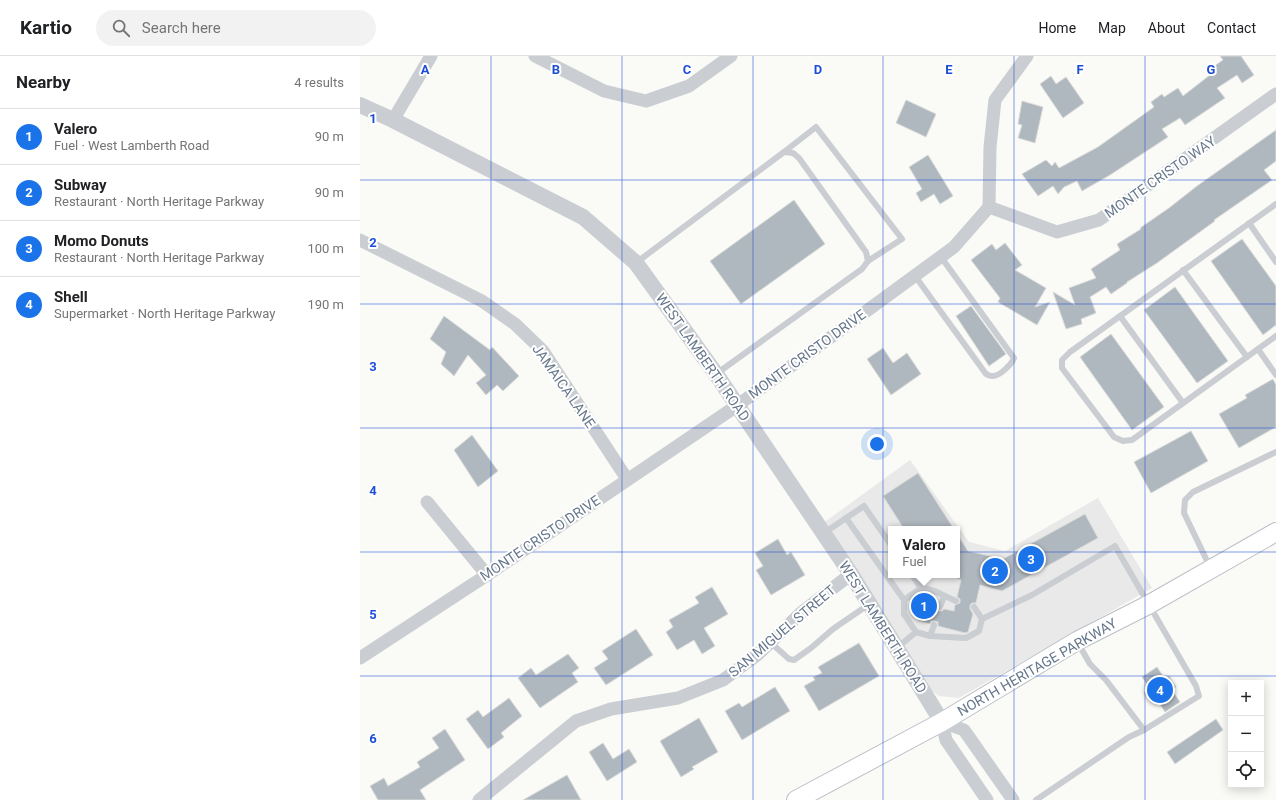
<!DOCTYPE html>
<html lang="en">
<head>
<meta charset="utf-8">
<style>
  :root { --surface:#fff; --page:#f2f2f2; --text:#202124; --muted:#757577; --line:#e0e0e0; --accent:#1a73e8 }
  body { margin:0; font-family:Roboto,sans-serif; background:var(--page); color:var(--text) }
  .controls { position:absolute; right:12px; bottom:12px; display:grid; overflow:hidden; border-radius:0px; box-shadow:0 2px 10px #0003 }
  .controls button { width:36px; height:36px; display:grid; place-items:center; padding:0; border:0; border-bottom:1px solid var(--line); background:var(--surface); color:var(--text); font:20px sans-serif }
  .you { position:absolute; left:517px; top:388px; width:14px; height:14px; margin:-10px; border:3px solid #fff; border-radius:50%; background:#1a73e8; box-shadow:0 0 0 6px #1a73e833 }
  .badge { display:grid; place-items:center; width:26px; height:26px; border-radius:50%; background:var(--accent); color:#fff; font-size:13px; font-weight:700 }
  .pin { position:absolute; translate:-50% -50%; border:2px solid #fff; box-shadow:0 1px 4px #0006 }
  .popup { position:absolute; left:528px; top:470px; width:72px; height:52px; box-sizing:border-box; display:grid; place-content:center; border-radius:0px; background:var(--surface); filter:drop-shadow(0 1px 3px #0005); font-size:13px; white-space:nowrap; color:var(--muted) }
  .popup b { font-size:15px; color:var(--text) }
  .popup::after { content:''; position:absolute; left:50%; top:100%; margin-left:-8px; border:8px solid transparent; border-top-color:var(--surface) }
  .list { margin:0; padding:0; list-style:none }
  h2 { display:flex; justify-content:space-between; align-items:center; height:52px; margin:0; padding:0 16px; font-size:17px }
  h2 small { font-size:13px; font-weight:400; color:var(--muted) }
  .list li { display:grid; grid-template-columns:26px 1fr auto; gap:12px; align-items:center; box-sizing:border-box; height:56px; padding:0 16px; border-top:1px solid var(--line) }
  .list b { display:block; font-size:15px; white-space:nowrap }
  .list p { margin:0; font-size:13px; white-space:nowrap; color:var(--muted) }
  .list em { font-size:13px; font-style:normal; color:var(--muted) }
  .icon { flex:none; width:22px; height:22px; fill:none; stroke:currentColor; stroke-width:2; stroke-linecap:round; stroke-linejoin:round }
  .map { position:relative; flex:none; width:916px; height:744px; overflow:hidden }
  header { display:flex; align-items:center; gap:24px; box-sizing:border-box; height:56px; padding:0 20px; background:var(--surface); border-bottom:1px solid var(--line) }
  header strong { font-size:19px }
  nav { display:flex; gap:22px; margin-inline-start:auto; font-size:14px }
  .search { width:280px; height:36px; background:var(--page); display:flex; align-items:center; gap:10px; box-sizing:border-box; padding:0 14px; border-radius:22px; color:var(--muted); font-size:15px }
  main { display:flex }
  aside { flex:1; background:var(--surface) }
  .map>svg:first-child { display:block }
  .built { fill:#e8e9e8; fill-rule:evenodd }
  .building { fill:#afb7bf; stroke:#dbdcd9 }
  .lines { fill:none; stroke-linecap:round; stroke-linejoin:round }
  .secondary-casing { stroke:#bcc0c6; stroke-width:20 }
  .service { stroke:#cacdd1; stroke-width:6 }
  .minor { stroke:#cacdd1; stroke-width:13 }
  .tertiary { stroke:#cacdd1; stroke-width:16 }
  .secondary { stroke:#fff; stroke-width:18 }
  .grid { fill:none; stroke:#1d4ed8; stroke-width:1; stroke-opacity:0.55 }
  .labels { text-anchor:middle; stroke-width:4; stroke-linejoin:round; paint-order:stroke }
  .street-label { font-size:14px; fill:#66778b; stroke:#fff }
  .grid-label { font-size:13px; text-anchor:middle; font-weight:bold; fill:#1d4ed8; stroke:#fff; stroke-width:4; stroke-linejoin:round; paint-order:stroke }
</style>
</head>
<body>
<header>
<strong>Kartio</strong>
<div class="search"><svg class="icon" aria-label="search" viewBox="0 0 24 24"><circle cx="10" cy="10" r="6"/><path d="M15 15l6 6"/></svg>Search here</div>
<nav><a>Home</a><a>Map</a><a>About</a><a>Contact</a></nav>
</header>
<main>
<aside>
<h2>Nearby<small>4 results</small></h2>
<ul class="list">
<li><span class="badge">1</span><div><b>Valero</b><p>Fuel · West Lamberth Road</p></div><em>90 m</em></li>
<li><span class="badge">2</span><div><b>Subway</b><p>Restaurant · North Heritage Parkway</p></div><em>90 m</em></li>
<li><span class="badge">3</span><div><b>Momo Donuts</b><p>Restaurant · North Heritage Parkway</p></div><em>100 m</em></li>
<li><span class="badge">4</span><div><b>Shell</b><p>Supermarket · North Heritage Parkway</p></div><em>190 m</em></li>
</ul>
</aside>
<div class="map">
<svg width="916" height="744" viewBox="0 0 916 744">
  <rect width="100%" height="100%" fill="#fafaf7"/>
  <path class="built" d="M550,404L609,486L645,495L738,442L792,532L599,642L579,640L572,635L462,468ZM531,473H597V519H531Z"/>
  <g class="building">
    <polygon points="860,0 881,0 894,19 882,27 877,19 857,32 865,42 825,69 820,62 802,73 808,81 750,119 722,135 717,125 704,131 698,138 693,130 678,140 662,118 686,104 692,110 695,106 699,112 738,91 794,51 791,46 802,38 804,41 818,32 823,40 855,15 853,11 863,4"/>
    <polygon points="691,20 696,28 706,21 724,47 703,62 680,28"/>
    <polygon points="546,44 576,58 566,81 536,67"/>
    <polygon points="662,45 683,51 675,87 658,82 662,69 658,68"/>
    <polygon points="916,74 916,105 904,114 912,124 854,164 855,165 797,207 767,226 767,227 751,238 746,231 730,241 736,257 721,263 722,268 706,273 693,236 715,249 709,232 736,222 731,213 760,194 757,188 781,173 780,172 809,152 837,130"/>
    <polygon points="568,99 593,140 580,148 574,138 561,146 556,137 562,133 549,111"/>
    <polygon points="434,144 465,188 381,248 350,205"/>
    <polygon points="882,183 916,230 916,269 903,279 851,205"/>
    <polygon points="645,187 662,209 655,214 686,232 675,251 690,246 677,269 638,246 640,242 611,204 632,188 636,194"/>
    <polygon points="815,231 868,305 837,327 784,254"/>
    <polygon points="611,250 646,298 629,310 596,260"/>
    <polygon points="84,260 130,294 132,291 159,320 143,335 137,329 126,339 116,327 126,319 108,299 94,320 81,308 86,296 70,283"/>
    <polygon points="751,278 804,351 772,374 720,301"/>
    <polygon points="523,292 533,307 547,297 561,318 531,339 507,303"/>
    <polygon points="913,323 916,329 916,371 879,392 859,358 887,342 885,339"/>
    <polygon points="831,375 848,405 791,437 774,406"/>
    <polygon points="112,379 138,415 118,431 94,394"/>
    <polygon points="558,417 594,473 544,473 523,440"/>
    <polygon points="725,458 738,482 642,535 620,529 616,547 612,547 610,549 610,553 613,558 608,576 605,577 578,570 578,566 575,565 571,565 570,568 559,565 549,549 569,538 572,539 577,547 576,552 579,555 582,555 584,553 594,555 595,549 600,547 600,543 597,541 601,524 597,523 597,478 608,495 643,503"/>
    <polygon points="418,483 427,499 431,496 445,519 411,539 396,514 403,510 395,497"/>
    <polygon points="352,531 368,558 344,572 355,590 342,598 334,584 317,594 306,576 313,571 309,564 339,547 335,541"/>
    <polygon points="276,573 293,599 246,629 234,612 248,603 242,595"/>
    <polygon points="499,587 519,620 459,655 444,630 455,624 453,621 462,617 458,611"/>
    <polygon points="208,598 219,612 212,617 218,626 180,652 158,622 171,612 176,619"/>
    <polygon points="797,611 805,623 809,620 816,631 812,634 820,646 805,656 797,644 792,647 784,637 790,633 782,621"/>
    <polygon points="415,631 430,655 382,684 365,655 379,647 382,651"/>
    <polygon points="149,642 162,660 141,677 144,681 128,693 106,663 118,654 123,661"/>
    <polygon points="339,662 358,696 332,711 334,713 321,721 300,685"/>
    <polygon points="856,663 863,674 815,708 807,696"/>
    <polygon points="85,673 105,704 60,734 66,744 18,744 10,730 24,722 28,730 60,711 57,706 79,692 72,682"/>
    <polygon points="243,687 253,703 269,693 277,706 247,725 229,696"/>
    <polygon points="207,719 221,744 163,744"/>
  </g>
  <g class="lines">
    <defs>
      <polyline id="secondary" points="436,744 582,666 717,585 788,549 916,476"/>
    </defs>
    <use href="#secondary" class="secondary-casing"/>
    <g class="service">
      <polyline points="424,96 456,71 542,183 508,205"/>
      <polyline points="916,148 710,296 702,304 702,312 754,381 763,385 772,384 916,280"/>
      <polyline points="889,167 916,206"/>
      <polyline points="277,206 424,96 433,97 439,102 506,196 508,205 502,213 356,318"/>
      <polyline points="823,214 887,301"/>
      <path d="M555,220L626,318C628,319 629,320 632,320C639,321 652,308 654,302L581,201"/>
      <polyline points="760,260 823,347"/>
      <polyline points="898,293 916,319"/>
      <polyline points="486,462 544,544 544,558 556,576 570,580 606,582 619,575 622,563"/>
      <polyline points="464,477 504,450 531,489"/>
      <polyline points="850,511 824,457 825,444 833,436 916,396"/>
      <path d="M552,519L561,532C573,532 583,540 596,545"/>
      <polyline points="544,544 561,532"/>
      <polyline points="580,551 584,541"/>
      <polyline points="614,551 622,563 672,539 755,490 836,630 839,640 784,674 769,681 676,744"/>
      <polyline points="570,580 574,569"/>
      <polyline points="410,586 429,603 434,604 451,592 473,573 508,549"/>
      <polyline points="718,587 730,608 746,624 784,674"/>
      <polyline points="538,591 556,576"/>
    </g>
    <g class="minor">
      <polyline points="175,0 244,35 286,45 329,30 371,0"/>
      <polyline points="33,64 71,0"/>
      <polyline points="629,151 697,176 739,164 916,38"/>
      <polyline points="0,184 122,245 155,268 183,295 267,423"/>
      <polyline points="67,446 127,519"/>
      <polyline points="0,602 127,519 378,349 594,191 629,151 630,91 635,44 667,0"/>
      <polyline points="582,666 604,674 653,744"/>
      <polyline points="582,666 586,684 627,744"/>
      <polyline points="119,744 216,665 251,653 318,642 363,624 397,599 441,557 491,518"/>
    </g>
    <polyline class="tertiary" points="0,49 33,64 223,161 276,207 356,318 491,518 582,666"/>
    <use href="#secondary" class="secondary"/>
  </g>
  <path class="grid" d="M131,0V744M262,0V744M393,0V744M523,0V744M654,0V744M785,0V744M0,124H916M0,248H916M0,372H916M0,496H916M0,620H916"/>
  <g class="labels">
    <g class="street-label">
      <text transform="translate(800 121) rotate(-35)" y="5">MONTE CRISTO WAY</text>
      <text transform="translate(447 298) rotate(-36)" y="5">MONTE CRISTO DRIVE</text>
      <text transform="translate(343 301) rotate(55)" y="5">WEST LAMBERTH ROAD</text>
      <text transform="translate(204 330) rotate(55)" y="5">JAMAICA LANE</text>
      <text transform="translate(180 482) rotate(-34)" y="5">MONTE CRISTO DRIVE</text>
      <text transform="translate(523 571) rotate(58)" y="5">WEST LAMBERTH ROAD</text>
      <text transform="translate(422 575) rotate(-40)" y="5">SAN MIGUEL STREET</text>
      <text transform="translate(677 611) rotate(-30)" y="5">NORTH HERITAGE PARKWAY</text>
    </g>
  </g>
  <g class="grid-label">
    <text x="65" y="18">A</text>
    <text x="196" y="18">B</text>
    <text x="327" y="18">C</text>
    <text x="458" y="18">D</text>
    <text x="589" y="18">E</text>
    <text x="720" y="18">F</text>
    <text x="851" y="18">G</text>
    <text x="13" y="67">1</text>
    <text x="13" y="191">2</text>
    <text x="13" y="315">3</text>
    <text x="13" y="439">4</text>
    <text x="13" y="563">5</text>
    <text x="13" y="687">6</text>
  </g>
</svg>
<div class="controls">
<button>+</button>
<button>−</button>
<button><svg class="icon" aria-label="locate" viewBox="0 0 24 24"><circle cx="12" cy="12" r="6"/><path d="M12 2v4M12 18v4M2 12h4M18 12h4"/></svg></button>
</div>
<div class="you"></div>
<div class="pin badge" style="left:564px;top:550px">1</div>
<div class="popup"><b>Valero</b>Fuel</div>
<div class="pin badge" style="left:635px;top:515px">2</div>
<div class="pin badge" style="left:671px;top:503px">3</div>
<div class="pin badge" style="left:800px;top:634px">4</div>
</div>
</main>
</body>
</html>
